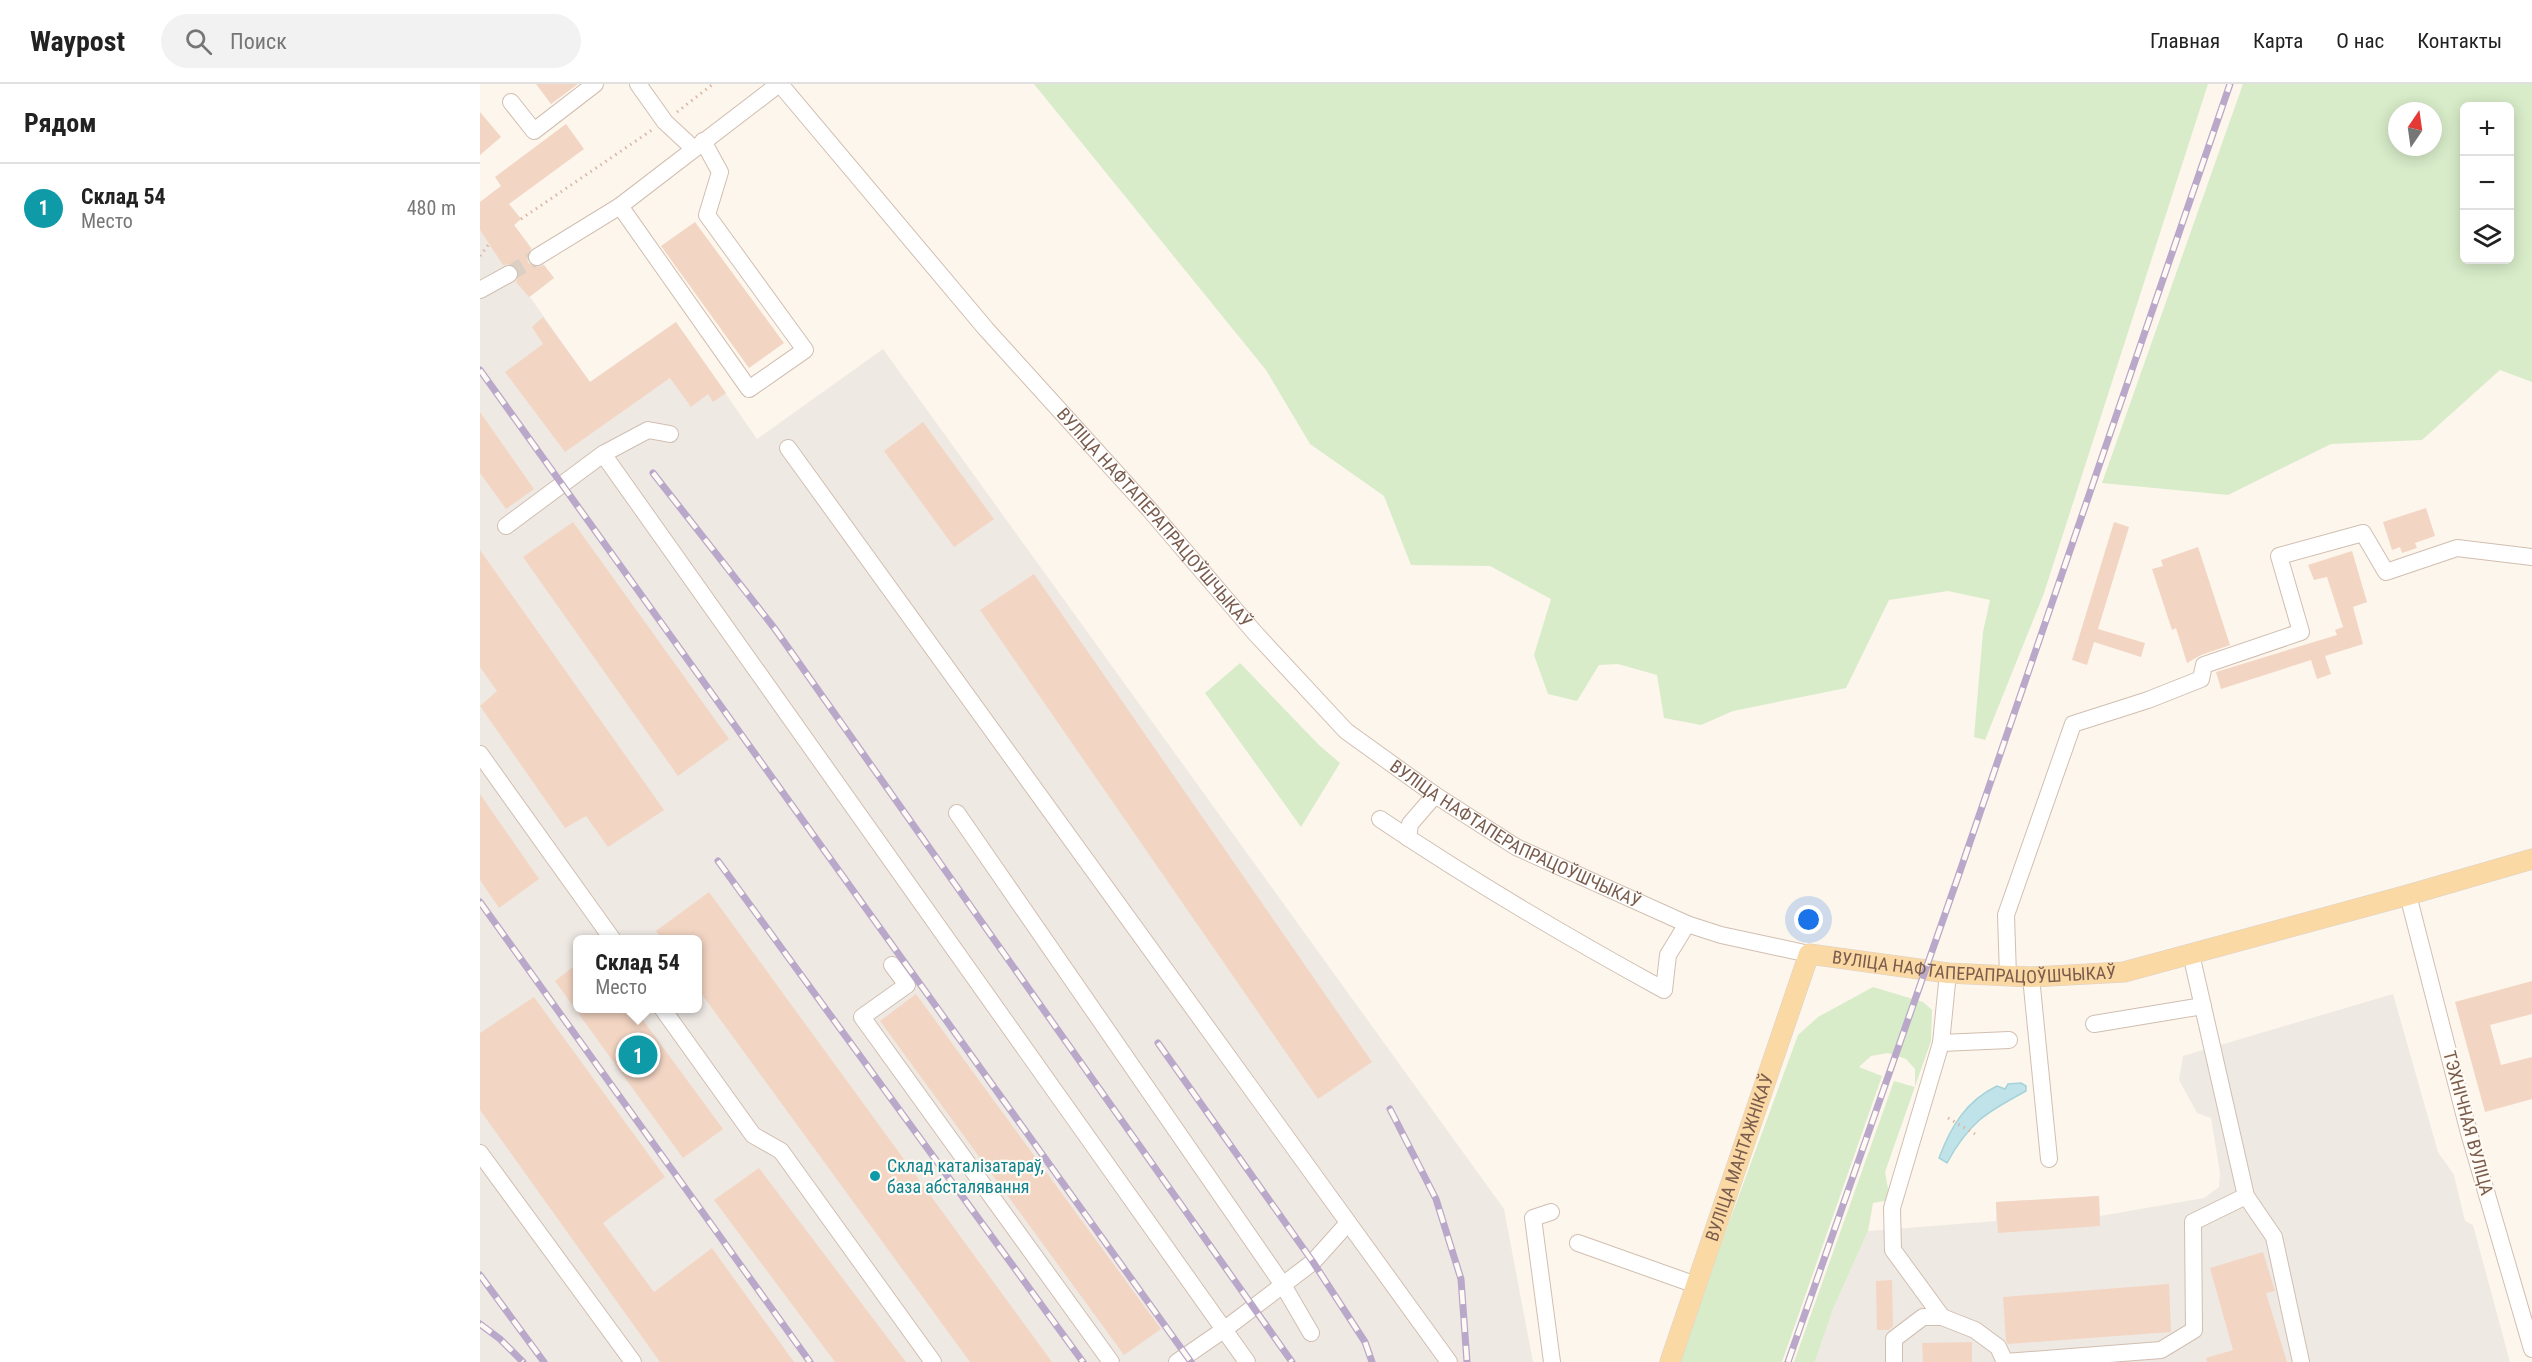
<!DOCTYPE html>
<html lang="ru">
<head>
<meta charset="utf-8">
<style>
  :root { --surface:#fff; --page:#f2f2f2; --text:#222; --muted:#767676; --line:#e0e0e0; --accent:#2563eb }
  body { margin:0; font-family:"Roboto Condensed",sans-serif; background:var(--page); color:var(--text) }
  .controls { position:absolute; right:18px; top:18px; display:grid; overflow:hidden; border-radius:9px; box-shadow:0 3px 15px #0003 }
  .controls button { width:54px; height:54px; display:grid; place-items:center; padding:0; border:0; border-bottom:2px solid var(--line); background:var(--surface); color:var(--text); font:30px sans-serif }
  .compass { position:absolute; left:1908px; top:18px; width:54px; height:54px; border-radius:50%; background:var(--surface); box-shadow:0 3px 15px #0003; rotate:13deg }
  .you { position:absolute; left:1329px; top:836px; width:21px; height:21px; margin:-15px; border:4px solid #fff; border-radius:50%; background:#1a73e8; box-shadow:0 0 0 9px #1a73e833 }
  .badge { display:grid; place-items:center; width:39px; height:39px; border-radius:50%; background:var(--accent); color:#fff; font-size:20px; font-weight:700 }
  .pin { position:absolute; translate:-50% -50%; border:3px solid #fff; box-shadow:0 2px 6px #0006 }
  .popup { position:absolute; left:93px; top:851px; width:129px; height:78px; box-sizing:border-box; display:grid; place-content:center; border-radius:9px; background:var(--surface); filter:drop-shadow(0 2px 4px #0005); font-size:20px; white-space:nowrap; color:var(--muted) }
  .popup b { font-size:22px; color:var(--text) }
  .popup::after { content:''; position:absolute; left:50%; top:100%; margin-left:-12px; border:12px solid transparent; border-top-color:var(--surface) }
  .list { margin:0; padding:0; list-style:none }
  h2 { display:flex; justify-content:space-between; align-items:center; height:78px; margin:0; padding:0 24px; font-size:26px }
  h2 small { font-size:20px; font-weight:400; color:var(--muted) }
  .list li { display:grid; grid-template-columns:39px 1fr auto; gap:18px; align-items:center; box-sizing:border-box; height:90px; padding:0 24px; border-top:2px solid var(--line) }
  .list b { display:block; font-size:22px; white-space:nowrap }
  .list p { margin:0; font-size:20px; white-space:nowrap; color:var(--muted) }
  .list em { font-size:20px; font-style:normal; color:var(--muted) }
  .icon { flex:none; width:33px; height:33px; fill:none; stroke:currentColor; stroke-width:2; stroke-linecap:round; stroke-linejoin:round }
  .map { position:relative; flex:none; width:2052px; height:1278px; overflow:hidden }
  header { display:flex; align-items:center; gap:36px; box-sizing:border-box; height:84px; padding:0 30px; background:var(--surface); border-bottom:2px solid var(--line) }
  header strong { font-size:28px }
  nav { display:flex; gap:33px; margin-inline-start:auto; font-size:21px }
  .search { width:420px; height:54px; background:var(--page); display:flex; align-items:center; gap:15px; box-sizing:border-box; padding:0 21px; border-radius:33px; color:var(--muted); font-size:22px }
  main { display:flex }
  aside { flex:1; background:var(--surface) }
  .map>svg:first-child { display:block }
  .industrial { fill:#efe9e4; fill-rule:evenodd }
  .green { fill:#d8ecc9; fill-rule:evenodd }
  .water { fill:#bfe3e8; stroke:#a5d3da; stroke-width:1.5 }
  .building { fill:#f3d5c3 }
  .lines { fill:none; stroke-linecap:round; stroke-linejoin:round }
  .minor-tunnel { stroke:#dcd0c4; stroke-width:16; stroke-dasharray:16 8; stroke-linecap:butt }
  .minor-casing { stroke:#d1beb0; stroke-width:18 }
  .major-casing { stroke:#dad1cd; stroke-width:21 }
  .path { stroke:#d9b8a5; stroke-width:3; stroke-dasharray:1.5 4.5; stroke-linecap:butt }
  .minor { stroke:#fff; stroke-width:16 }
  .major { stroke:#fbd9a5; stroke-width:20 }
  .rail-casing { stroke:#b9a8c9; stroke-width:7 }
  .rail { stroke:#fffaf3; stroke-width:4.5; stroke-dasharray:14; stroke-linecap:butt }
  .culture-dot { fill:#0f9aa8; stroke:#fffaf3; stroke-width:2 }
  .labels { text-anchor:middle; stroke-width:4.5; stroke-linejoin:round; paint-order:stroke }
  .street-label { font-size:18px; fill:#7a5c4d; stroke:#fffaf3 }
  .culture-label { font-size:18px; fill:#0d838f; stroke:#fffaf3; text-anchor:start }
</style>
</head>
<body>
<header>
<strong>Waypost</strong>
<div class="search"><svg class="icon" aria-label="search" viewBox="0 0 24 24"><circle cx="10" cy="10" r="6"/><path d="M15 15l6 6"/></svg>Поиск</div>
<nav><a>Главная</a><a>Карта</a><a>О нас</a><a>Контакты</a></nav>
</header>
<main>
<aside>
<h2>Рядом<small></small></h2>
<ul class="list">
<li><span class="badge" style="background:#0f9aa8">1</span><div><b>Склад 54</b><p>Место</p></div><em>480 m</em></li>
</ul>
</aside>
<div class="map">
<svg width="2052" height="1278" viewBox="0 0 2052 1278">
  <rect width="100%" height="100%" fill="#fdf6ec"/>
  <g class="industrial">
    <path d="M17,105L41,135L34,141L74,194L50,213L110,298L196,238L277,355L403,265L1024,1125L1053,1278H0V118ZM98,856H218V924H98Z"/>
    <polygon points="1913,910 1958,1068 1974,1091 1985,1137 1993,1141 2030,1278 1335,1278 1353,1225 1388,1147 1516,1137 1516,1118 1619,1112 1620,1132 1724,1114 1739,1103 1740,1089 1731,1034 1717,1029 1699,996 1703,972"/>
  </g>
  <g class="green">
    <polygon points="554,0 1728,0 1564,509 1505,656 1494,653 1503,548 1510,516 1468,507 1409,516 1366,604 1253,627 1221,641 1184,634 1177,591 1138,580 1119,581 1097,617 1068,610 1054,571 1071,515 1010,482 931,481 904,412 830,360 786,286"/>
    <path d="M1763,0H2052V298L2020,286L1942,356L1851,360L1748,411L1622,399ZM2030,22V176H1984V22ZM1917,27H1953V63H1917Z"/>
    <polygon points="760,579 839,661 860,679 821,743 725,609"/>
    <polygon points="1393,903 1443,918 1452,926 1451,957 1405,1088 1410,1116 1393,1119 1388,1147 1353,1225 1335,1278 1314,1278 1414,997 1435,1003 1435,985 1426,975 1408,969 1391,972 1379,983 1402,992 1302,1278 1201,1278 1244,1152 1318,951 1338,933"/>
  </g>
  <path class="water" d="M1541,999L1546,1002V1007C1507,1028 1489,1038 1467,1079L1459,1074C1471,1042 1486,1017 1517,1002L1525,1005L1528,1000Z"/>
  <g class="building">
    <polygon points="56,0 98,0 71,20"/>
    <polygon points="0,28 21,53 0,71"/>
    <polygon points="86,40 104,65 29,120 41,135 34,141 51,164 47,173 48,179 57,183 64,181 74,194 49,213 36,198 39,191 38,184 30,180 23,181 0,146 0,118 21,102 15,93"/>
    <polygon points="215,138 304,259 269,284 181,162"/>
    <polygon points="63,233 110,298 196,238 246,309 233,318 228,310 211,323 190,294 85,368 25,288 63,260 52,243"/>
    <polygon points="0,328 54,405 26,425 0,389"/>
    <polygon points="443,338 514,435 474,463 404,367"/>
    <polygon points="1946,424 1955,452 1935,459 1937,464 1922,469 1920,463 1912,466 1903,438"/>
    <polygon points="93,438 249,655 198,692 43,473"/>
    <polygon points="1634,438 1649,443 1618,545 1665,559 1661,573 1614,558 1607,581 1592,576"/>
    <polygon points="1718,463 1750,561 1721,571 1707,579 1696,544 1692,546 1672,485 1683,482 1681,476"/>
    <polygon points="0,466 184,726 128,763 106,732 85,744 0,622 17,607 0,583"/>
    <polygon points="1872,467 1887,518 1873,523 1883,560 1845,572 1851,590 1837,595 1831,576 1741,605 1736,588 1857,551 1855,546 1863,543 1847,493 1834,496 1828,481"/>
    <polygon points="554,490 892,978 838,1015 500,526"/>
    <polygon points="0,710 59,795 19,824 0,796"/>
    <polygon points="229,808 572,1278 490,1278 218,905 218,855 182,855 176,847"/>
    <polygon points="98,879 98,924 154,924 243,1045 203,1074 75,897"/>
    <polygon points="2052,897 2052,930 2010,941 2021,981 2052,973 2052,1015 2005,1028 1975,918"/>
    <polygon points="436,910 681,1245 644,1271 400,937"/>
    <polygon points="54,913 185,1093 123,1139 174,1208 232,1164 314,1278 180,1278 0,1026 0,949"/>
    <polygon points="279,1084 426,1278 355,1278 234,1116"/>
    <polygon points="1619,1112 1620,1142 1518,1149 1516,1118"/>
    <polygon points="1783,1168 1795,1207 1786,1209 1807,1278 1727,1278 1726,1274 1753,1266 1730,1184"/>
    <polygon points="1412,1196 1413,1242 1409,1246 1397,1246 1396,1197"/>
    <polygon points="1689,1200 1691,1248 1528,1260 1526,1257 1523,1213"/>
    <polygon points="1492,1258 1492,1278 1443,1278 1442,1259"/>
  </g>
  <g class="lines">
    <polyline class="minor-tunnel" points="29,190 57,173"/>
    <defs>
      <g id="minor">
        <polyline points="158,0 185,38 213,64"/>
        <path id="s1" d="M300,0L506,245L669,425L775,549L866,647L955,711L1036,763L1207,840L1241,851L1329,870"/>
        <polyline points="31,18 54,47 115,0"/>
        <polyline points="140,122 269,305 325,266 227,131 240,88 223,57"/>
        <polyline points="57,173 140,122 299,0"/>
        <polyline points="0,206 29,190"/>
        <polyline points="308,364 969,1278"/>
        <polyline points="123,370 767,1278"/>
        <polyline points="26,442 123,370 168,346 190,350"/>
        <polyline points="0,670 133,856"/>
        <polyline points="477,729 803,1201 831,1249"/>
        <path d="M900,735C992,797 1087,853 1184,906L1188,871L1207,840"/>
        <polyline points="928,754 930,740 955,711"/>
        <polyline points="1928,811 1989,1049 2052,1265"/>
        <polyline points="1711,870 1766,1112 1794,1153 1821,1278"/>
        <polyline points="412,881 427,901 382,933 631,1278"/>
        <polyline points="1528,892 1526,831 1593,640 1668,616 1721,595 1724,581 1821,548 1799,472 1883,449 1906,488 1977,464 2052,473"/>
        <polyline points="1551,893 1569,1075"/>
        <polyline points="182,924 273,1051 301,1067 453,1278"/>
        <polyline points="1614,940 1723,922"/>
        <polyline points="1461,959 1529,956"/>
        <polyline points="0,1069 153,1278"/>
        <polyline points="1071,1128 1053,1134 1072,1278"/>
        <polyline points="1098,1159 1216,1201"/>
        <polyline points="1462,1233 1413,1166 1412,1124 1461,959 1468,889"/>
        <polyline points="697,1278 745,1245 833,1178 868,1139"/>
        <polyline points="1414,1278 1414,1255 1443,1233 1462,1233 1495,1246 1518,1263 1525,1278"/>
        <polyline points="1525,1278 1681,1266 1714,1246 1713,1138 1766,1112"/>
      </g>
      <g id="major">
        <path id="s2" d="M1190,1278L1329,870L1468,889L1551,893L1644,888L1928,811L2052,775"/>
      </g>
    </defs>
    <use href="#minor" class="minor-casing"/>
    <use href="#major" class="major-casing"/>
    <g class="path">
      <polyline points="197,28 233,0"/>
      <polyline points="41,135 172,46"/>
      <polyline points="0,172 9,160"/>
      <polyline points="1468,1034 1495,1050"/>
    </g>
    <use href="#minor" class="minor"/>
    <use href="#major" class="major"/>
    <defs>
      <g id="rail">
        <polyline points="0,286 711,1278"/>
        <polyline points="173,389 295,545 812,1278"/>
        <polyline points="238,777 603,1278"/>
        <polyline points="0,818 330,1278"/>
        <polyline points="678,959 833,1178 885,1258 892,1278"/>
        <polyline points="910,1025 956,1115 981,1195 987,1278"/>
        <polyline points="0,1191 64,1278"/>
        <polyline points="0,1240 20,1255 43,1278"/>
        <polyline points="1308,1278 1478,793 1750,0"/>
      </g>
    </defs>
    <use href="#rail" class="rail-casing"/>
    <use href="#rail" class="rail"/>
  </g>
  <circle class="culture-dot" cx="395" cy="1092" r="6"/>
  <g class="labels">
    <g class="street-label">
      <text dy="6" stroke="none"><textPath href="#s1" startOffset="573">ВУЛІЦА НАФТАПЕРАПРАЦОЎШЧЫКАЎ</textPath></text>
      <text dy="6" stroke="none"><textPath href="#s1" startOffset="1059">ВУЛІЦА НАФТАПЕРАПРАЦОЎШЧЫКАЎ</textPath></text>
      <text dy="6" stroke="none"><textPath href="#s2" startOffset="597">ВУЛІЦА НАФТАПЕРАПРАЦОЎШЧЫКАЎ</textPath></text>
      <text transform="translate(1988 1039) rotate(75)" y="6">ТЭХНІЧНАЯ ВУЛІЦА</text>
      <text dy="6" stroke="none"><textPath href="#s2" startOffset="216">ВУЛІЦА МАНТАЖНІКАЎ</textPath></text>
    </g>
    <g class="culture-label">
      <text x="407" y="1088">Склад каталізатараў,<tspan x="407" dy="21">база абсталявання</tspan></text>
    </g>
  </g>
</svg>
<div class="controls">
<button>+</button>
<button>−</button>
<button><svg class="icon" aria-label="layers" viewBox="0 0 24 24"><path d="M12 4l9 5-9 5-9-5zM3 14l9 5 9-5"/></svg></button>
</div>
<svg class="compass" viewBox="-18 -18 36 36"><path d="M0-13l5 13h-10z" fill="#e53935"/><path d="M0 13l5-13h-10z" fill="#767676"/></svg>
<div class="you"></div>
<div class="pin badge" style="left:158px;top:971px;background:#0f9aa8">1</div>
<div class="popup"><b>Склад 54</b>Место</div>
</div>
</main>
</body>
</html>
